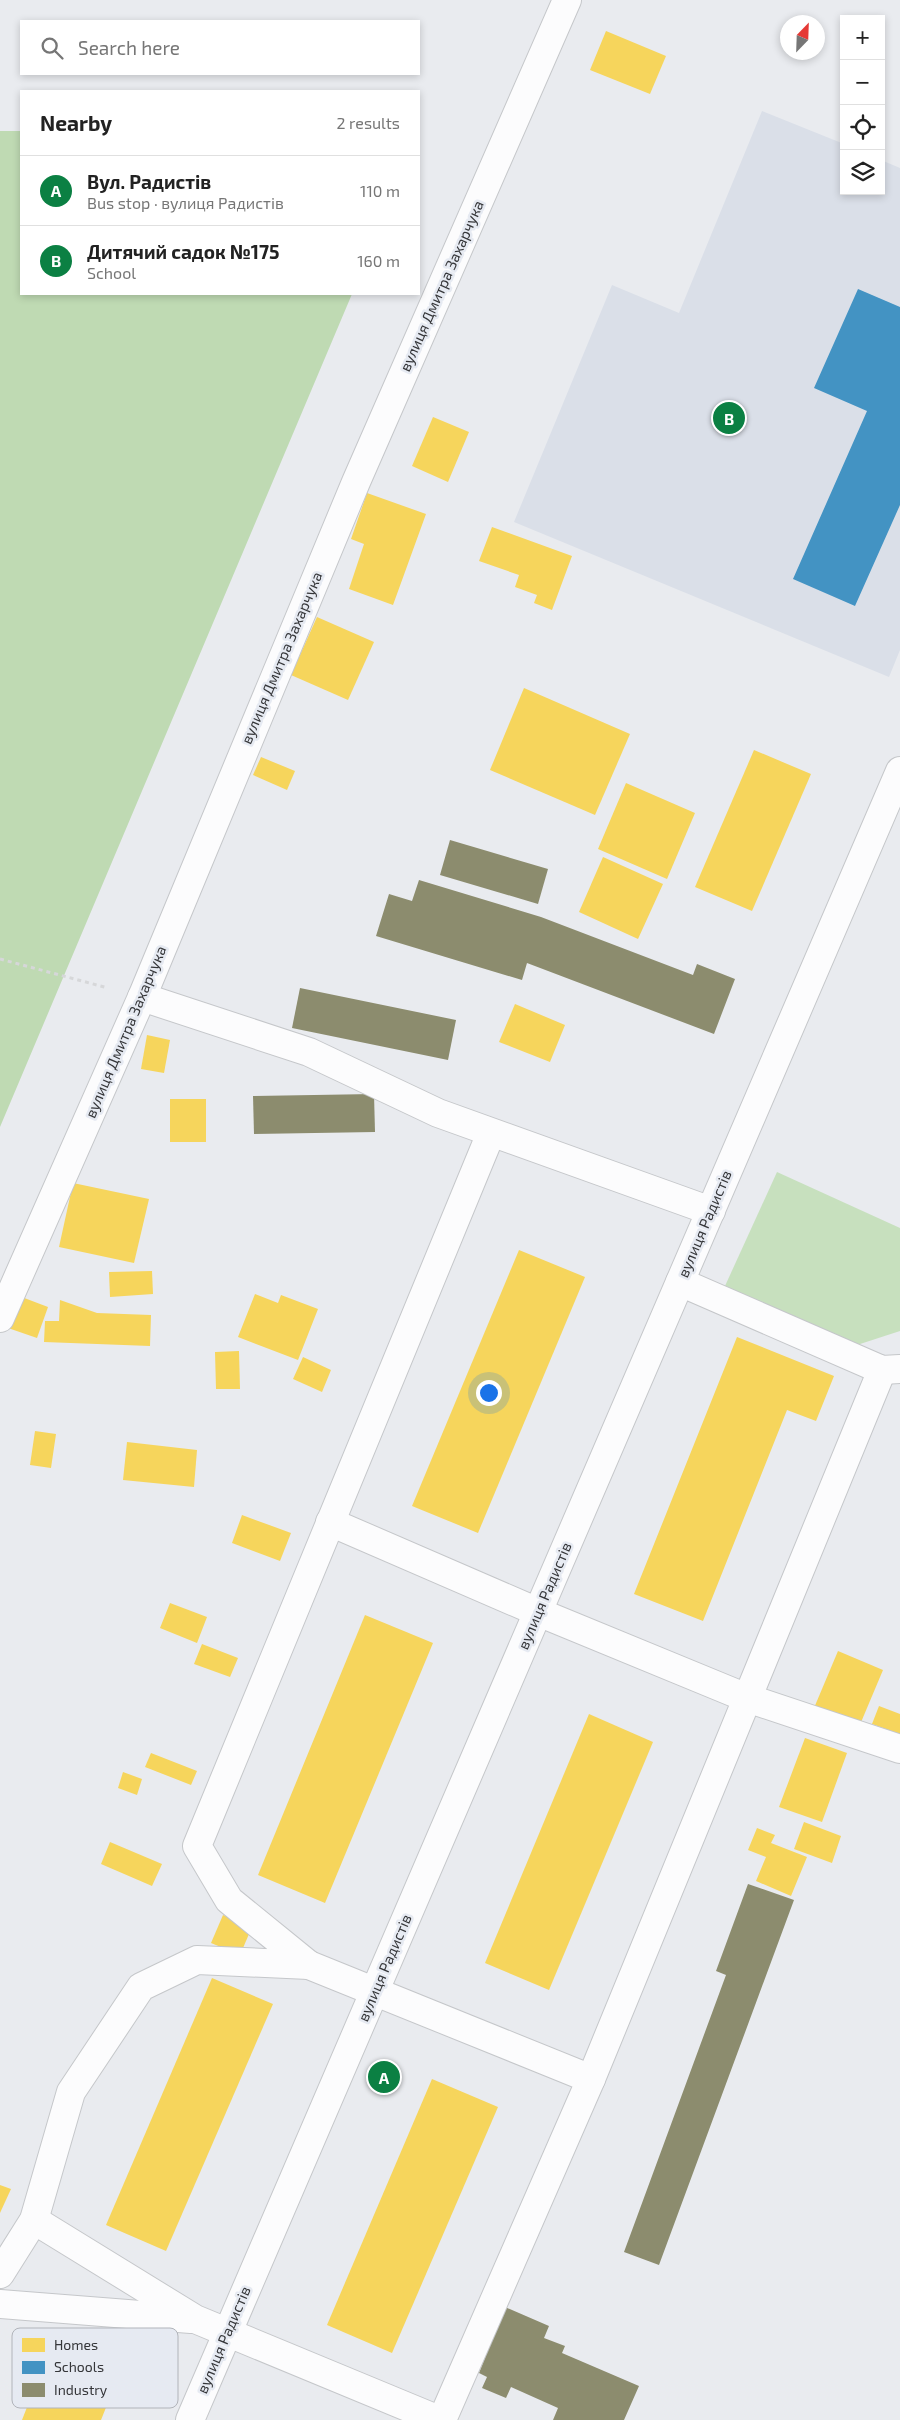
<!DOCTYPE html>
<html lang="en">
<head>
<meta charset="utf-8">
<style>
  :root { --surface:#fff; --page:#f6f6f6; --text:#222; --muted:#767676; --line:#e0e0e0; --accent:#0b8043 }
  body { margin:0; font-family:"Exo 2",sans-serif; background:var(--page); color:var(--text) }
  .controls { position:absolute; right:15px; top:15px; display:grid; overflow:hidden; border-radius:0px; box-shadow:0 2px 8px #0003 }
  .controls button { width:45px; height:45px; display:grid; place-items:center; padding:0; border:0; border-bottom:1px solid var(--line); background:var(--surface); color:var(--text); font:25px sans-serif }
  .compass { position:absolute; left:780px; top:15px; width:45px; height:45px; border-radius:50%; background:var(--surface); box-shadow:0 2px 8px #0003; rotate:23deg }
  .you { position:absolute; left:488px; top:1392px; width:18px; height:18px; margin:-12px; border:4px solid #fff; border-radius:50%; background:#1a73e8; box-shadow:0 0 0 8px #1a73e833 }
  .badge { display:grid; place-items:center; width:32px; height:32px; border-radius:50%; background:var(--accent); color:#fff; font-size:16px; font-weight:700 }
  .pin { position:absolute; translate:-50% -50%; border:2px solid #fff; box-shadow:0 1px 5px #0006 }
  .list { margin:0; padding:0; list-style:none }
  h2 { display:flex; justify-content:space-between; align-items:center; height:65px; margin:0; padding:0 20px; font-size:21px }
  h2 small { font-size:16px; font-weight:400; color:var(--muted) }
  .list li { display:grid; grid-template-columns:32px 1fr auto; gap:15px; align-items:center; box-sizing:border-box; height:70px; padding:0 20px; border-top:1px solid var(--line) }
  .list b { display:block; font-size:19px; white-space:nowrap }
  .list p { margin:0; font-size:16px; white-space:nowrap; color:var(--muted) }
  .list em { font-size:16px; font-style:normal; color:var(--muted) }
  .icon { flex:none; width:28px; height:28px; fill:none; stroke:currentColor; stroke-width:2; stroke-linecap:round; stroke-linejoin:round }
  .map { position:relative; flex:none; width:900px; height:2420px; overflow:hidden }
  .search { position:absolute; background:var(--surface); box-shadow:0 2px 8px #0003; left:20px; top:20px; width:400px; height:55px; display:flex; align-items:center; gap:12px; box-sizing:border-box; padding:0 18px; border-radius:0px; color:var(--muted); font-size:19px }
  .panel { position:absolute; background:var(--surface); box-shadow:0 2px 8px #0003; left:20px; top:90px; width:400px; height:205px; border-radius:0px }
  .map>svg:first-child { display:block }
  .built { fill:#dadfe8 }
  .green { fill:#c7e0be }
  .forest { fill:#bfdab3 }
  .homes { fill:#f6d55c }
  .schools { fill:#4393c3 }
  .industry { fill:#8c8c6e }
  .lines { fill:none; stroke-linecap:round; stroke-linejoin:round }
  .minor-casing { stroke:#c5c7ca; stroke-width:30 }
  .path { stroke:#d6d7d9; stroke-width:3; stroke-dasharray:4 4; stroke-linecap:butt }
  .minor { stroke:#fcfcfd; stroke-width:28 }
  .labels { text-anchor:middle; stroke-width:5; stroke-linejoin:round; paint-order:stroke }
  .street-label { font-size:15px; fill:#353639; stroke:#e6eaf2 }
  .key { fill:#e6eaf2; stroke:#b1b4ba; stroke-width:1 }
  .key-label { font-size:14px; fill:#353639 }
</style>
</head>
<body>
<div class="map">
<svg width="900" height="2420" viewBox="0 0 900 2420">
  <rect width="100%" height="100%" fill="#e9ebef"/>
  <polygon class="built" points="762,111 844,144 844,191 881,191 881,160 900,168 900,650 889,677 514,522 612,285 679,313"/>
  <polygon class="green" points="777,1172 900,1228 900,1331 857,1345 725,1286"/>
  <polygon class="forest" points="0,131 21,131 21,294 352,294 0,1127"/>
  <g class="homes">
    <polygon points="606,31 666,56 650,94 590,70"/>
    <polygon points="433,417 469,432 448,482 412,466"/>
    <polygon points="367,493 426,514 393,605 349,589 364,544 351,539"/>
    <polygon points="492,527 572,556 552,610 534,603 537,595 515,587 519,575 479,561"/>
    <polygon points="317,617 374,642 348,700 291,675"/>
    <polygon points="524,688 630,734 595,815 490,770"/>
    <polygon points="754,750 811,774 752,911 695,887"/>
    <polygon points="261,757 295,771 287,790 253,775"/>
    <polygon points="626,783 695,813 667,879 598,849"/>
    <polygon points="603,857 663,884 638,939 579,912"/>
    <polygon points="515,1004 565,1025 550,1062 499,1042"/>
    <polygon points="147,1035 170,1040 164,1073 141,1069"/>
    <rect x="170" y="1099" width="36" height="43"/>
    <polygon points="73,1183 149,1199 134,1263 59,1247"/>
    <polygon points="519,1250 585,1277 478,1533 412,1506"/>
    <polygon points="152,1271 153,1294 110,1297 109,1272"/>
    <polygon points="255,1294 278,1303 281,1295 318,1309 298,1360 238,1337"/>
    <polygon points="19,1296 48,1307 37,1338 8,1328"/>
    <polygon points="60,1300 97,1313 151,1315 150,1346 44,1342 45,1321 59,1321"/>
    <polygon points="737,1337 834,1376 816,1421 787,1410 703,1621 634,1594"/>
    <polygon points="239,1351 240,1389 216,1389 215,1352"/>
    <polygon points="303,1357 331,1370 322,1392 293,1379"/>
    <polygon points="35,1431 56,1434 51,1468 30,1465"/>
    <polygon points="127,1442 197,1450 194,1487 123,1480"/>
    <polygon points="242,1515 291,1533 280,1561 232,1543"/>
    <polygon points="170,1603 207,1617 197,1643 160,1628"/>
    <polygon points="365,1615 433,1643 325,1903 258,1875"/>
    <polygon points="202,1644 238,1658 230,1677 194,1664"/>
    <polygon points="838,1651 883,1670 859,1727 814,1708"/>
    <polygon points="879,1706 900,1714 900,1734 872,1724"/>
    <polygon points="589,1714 653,1742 549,1990 485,1963"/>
    <polygon points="805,1738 847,1753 822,1822 779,1807"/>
    <polygon points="151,1753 197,1771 191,1785 145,1767"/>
    <polygon points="123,1772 142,1779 137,1795 118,1788"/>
    <polygon points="804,1822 841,1836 832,1863 794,1849"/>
    <polygon points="757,1828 775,1835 771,1843 807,1857 791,1896 756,1881 766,1857 748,1850"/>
    <polygon points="110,1842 162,1864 152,1886 101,1864"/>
    <polygon points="223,1915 252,1927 240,1955 211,1943"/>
    <polygon points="212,1978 273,2004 166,2251 106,2225"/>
    <polygon points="432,2079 498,2107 392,2353 327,2325"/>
    <polygon points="0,2185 11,2189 0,2213"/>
    <polygon points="52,2343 121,2370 101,2420 22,2420"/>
  </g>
  <polygon class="schools" points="858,289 900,307 900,505 855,606 793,579 867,411 814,388"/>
  <g class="industry">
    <polygon points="450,840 548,869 538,904 440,875"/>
    <polygon points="419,880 541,917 693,975 697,964 735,979 714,1034 527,963 522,980 376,936 389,894 412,901"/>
    <polygon points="300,988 456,1020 448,1060 292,1028"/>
    <polygon points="374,1094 375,1132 254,1134 253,1096"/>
    <polygon points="748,1884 794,1900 659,2265 624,2252 726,1975 716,1971"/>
    <polygon points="505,2307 549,2326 544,2338 565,2346 562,2353 639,2386 624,2420 553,2420 558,2408 511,2387 506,2398 482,2388 487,2377 479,2373"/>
  </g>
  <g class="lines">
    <defs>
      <g id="minor">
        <polyline points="142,997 309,1052 438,1113 711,1211"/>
        <polyline points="680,1282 882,1370 900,1369"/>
        <polyline points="0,1318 142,997 356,482 567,0"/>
        <polyline points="330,1522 538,1612 747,1698 900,1749"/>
        <polyline points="309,1965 591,2079"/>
        <polyline points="34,2220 195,2319 439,2420"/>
        <polyline points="0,2274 34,2220 71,2092 141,1987 197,1960 309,1965 229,1900 197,1846 491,1133"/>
        <polyline points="0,2304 191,2319"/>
        <polyline points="190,2420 900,771"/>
        <polyline points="442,2420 591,2079 882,1370"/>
      </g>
    </defs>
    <use href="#minor" class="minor-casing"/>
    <polyline class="path" points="0,959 108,988"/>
    <use href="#minor" class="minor"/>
  </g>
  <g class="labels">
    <g class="street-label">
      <text transform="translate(442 286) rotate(-66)" y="5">вулиця Дмитра Захарчука</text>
      <text transform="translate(282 658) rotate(-67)" y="5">вулиця Дмитра Захарчука</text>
      <text transform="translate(126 1032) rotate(-67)" y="5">вулиця Дмитра Захарчука</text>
      <text transform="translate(705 1224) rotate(-67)" y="5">вулиця Радистів</text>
      <text transform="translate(545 1596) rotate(-67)" y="5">вулиця Радистів</text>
      <text transform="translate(385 1968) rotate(-67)" y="5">вулиця Радистів</text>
      <text transform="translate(224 2340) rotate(-67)" y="5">вулиця Радистів</text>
    </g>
  </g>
  <rect x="12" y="2328" width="166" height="80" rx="8" class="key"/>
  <rect x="22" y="2338" width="23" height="14" fill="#f6d55c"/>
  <rect x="22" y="2361" width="23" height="13" fill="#4393c3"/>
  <rect x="22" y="2383" width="23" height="14" fill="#8c8c6e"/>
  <g class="key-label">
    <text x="54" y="2350">Homes</text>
    <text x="54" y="2372">Schools</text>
    <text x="54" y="2395">Industry</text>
  </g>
</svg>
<div class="controls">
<button>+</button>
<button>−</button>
<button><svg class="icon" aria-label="locate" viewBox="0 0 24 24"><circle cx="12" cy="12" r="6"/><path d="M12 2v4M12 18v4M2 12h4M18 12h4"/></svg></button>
<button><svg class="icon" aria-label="layers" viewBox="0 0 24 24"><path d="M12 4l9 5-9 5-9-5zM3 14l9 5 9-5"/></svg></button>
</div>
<svg class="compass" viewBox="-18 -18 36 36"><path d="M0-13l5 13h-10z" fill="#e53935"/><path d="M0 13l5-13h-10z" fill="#767676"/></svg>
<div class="you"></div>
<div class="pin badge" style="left:384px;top:2077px">A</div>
<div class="pin badge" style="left:729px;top:418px">B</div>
<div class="search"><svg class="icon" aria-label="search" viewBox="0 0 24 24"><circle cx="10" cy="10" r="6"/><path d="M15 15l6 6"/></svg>Search here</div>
<section class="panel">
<h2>Nearby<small>2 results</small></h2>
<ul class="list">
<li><span class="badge">A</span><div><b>Вул. Радистів</b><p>Bus stop · вулиця Радистів</p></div><em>110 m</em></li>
<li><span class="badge">B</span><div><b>Дитячий садок №175</b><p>School</p></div><em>160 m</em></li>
</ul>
</section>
</div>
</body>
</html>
